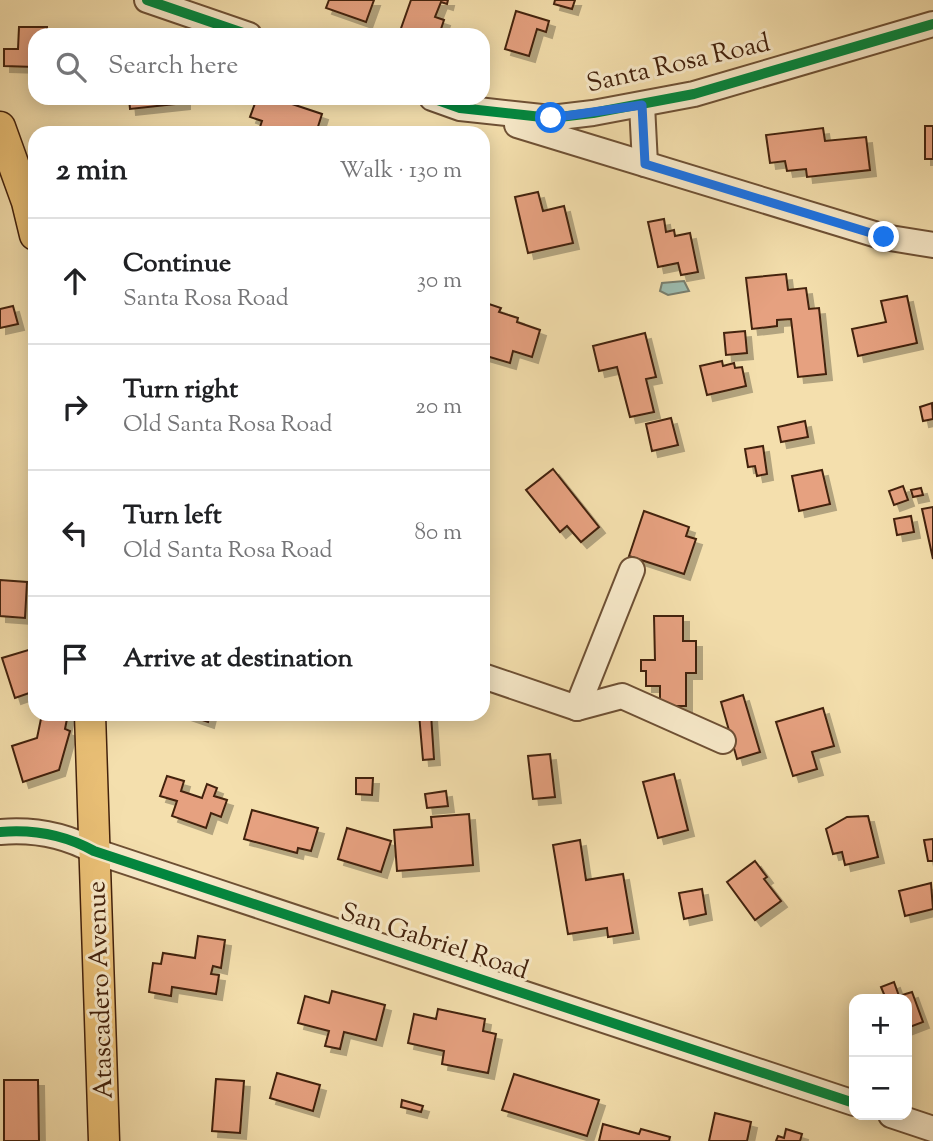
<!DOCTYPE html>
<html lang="en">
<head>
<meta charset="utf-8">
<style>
  :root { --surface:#fff; --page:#f2f2f2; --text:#202124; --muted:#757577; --line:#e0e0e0 }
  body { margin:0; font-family:"Sorts Mill Goudy",serif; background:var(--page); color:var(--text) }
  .controls { position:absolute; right:21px; bottom:21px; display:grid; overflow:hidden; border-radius:14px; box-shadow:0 4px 18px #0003 }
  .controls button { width:63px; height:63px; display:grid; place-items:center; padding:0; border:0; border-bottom:2px solid var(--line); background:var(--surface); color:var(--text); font:35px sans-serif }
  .stop { position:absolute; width:21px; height:21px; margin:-16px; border:5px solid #1a73e8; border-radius:50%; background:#fff }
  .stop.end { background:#1a73e8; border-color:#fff; box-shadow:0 2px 7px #0008 }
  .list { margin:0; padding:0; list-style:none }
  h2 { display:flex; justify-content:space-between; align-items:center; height:91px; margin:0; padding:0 28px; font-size:30px }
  h2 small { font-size:23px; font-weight:400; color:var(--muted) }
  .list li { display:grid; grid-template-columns:46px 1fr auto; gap:21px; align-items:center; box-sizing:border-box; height:126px; padding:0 28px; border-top:2px solid var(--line) }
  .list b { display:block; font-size:26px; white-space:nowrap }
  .list p { margin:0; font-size:23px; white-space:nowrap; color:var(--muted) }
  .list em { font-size:23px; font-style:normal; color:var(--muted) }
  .icon { flex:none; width:38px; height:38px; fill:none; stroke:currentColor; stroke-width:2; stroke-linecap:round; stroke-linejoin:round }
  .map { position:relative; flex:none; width:933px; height:1141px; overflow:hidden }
  .search { position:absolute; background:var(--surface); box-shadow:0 4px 18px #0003; left:28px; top:28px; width:462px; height:77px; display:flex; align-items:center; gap:18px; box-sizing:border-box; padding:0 24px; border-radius:21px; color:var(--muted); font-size:26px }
  .panel { position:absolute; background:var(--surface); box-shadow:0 4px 18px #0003; left:28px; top:126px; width:462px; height:595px; border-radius:21px }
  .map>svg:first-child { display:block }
  .water { fill:#9cbcb0; stroke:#787e6e; stroke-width:2 }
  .building { fill:#e6a180; stroke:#42210c; stroke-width:2; filter:url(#shadow) }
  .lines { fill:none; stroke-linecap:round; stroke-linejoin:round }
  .minor-casing { stroke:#6e5034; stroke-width:28 }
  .major-casing { stroke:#42210c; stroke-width:33 }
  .minor { stroke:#f8eaca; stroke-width:24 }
  .major { stroke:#eac076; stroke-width:30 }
  .cycleway-casing { stroke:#f8eaca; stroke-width:15 }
  .cycleway { stroke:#00873e; stroke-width:10 }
  .route { stroke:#1a73e8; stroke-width:9 }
  .labels { text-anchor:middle; stroke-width:6; stroke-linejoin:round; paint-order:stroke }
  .street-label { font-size:26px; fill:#42210c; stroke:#f8eaca }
</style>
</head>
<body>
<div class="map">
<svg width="933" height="1141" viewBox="0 0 933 1141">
  <defs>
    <filter id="shadow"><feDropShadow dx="6" dy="6" stdDeviation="0" flood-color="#0004"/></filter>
  </defs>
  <rect width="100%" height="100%" fill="#f4dfad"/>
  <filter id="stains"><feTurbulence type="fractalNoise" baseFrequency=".00286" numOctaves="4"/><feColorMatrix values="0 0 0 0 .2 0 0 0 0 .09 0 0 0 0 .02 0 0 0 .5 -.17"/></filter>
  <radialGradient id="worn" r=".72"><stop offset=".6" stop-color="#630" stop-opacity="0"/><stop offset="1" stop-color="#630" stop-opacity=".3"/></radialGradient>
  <polygon class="water" points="684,281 689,291 668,295 660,291 662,283"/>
  <g class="building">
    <polygon points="329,0 374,0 366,22 326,8"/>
    <polygon points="411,0 448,0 447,4 441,2 435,17 444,20 439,35 399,34"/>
    <polygon points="555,0 575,0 572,9 554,4"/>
    <polygon points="516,11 549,21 546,32 537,29 529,56 505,49"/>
    <polygon points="19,27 47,27 47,35 35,35 35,67 4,66 4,49 18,49"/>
    <polygon points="129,98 184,98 184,103 130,109"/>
    <polygon points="257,98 274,98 322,114 316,133 258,133 262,121 250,117"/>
    <rect x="925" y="126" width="8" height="33"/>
    <polygon points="823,128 825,141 866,137 870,170 807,177 806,169 787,171 785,161 770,163 766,135"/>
    <polygon points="538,192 543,211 564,206 573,243 528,253 515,197"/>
    <polygon points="664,219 666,232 674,230 675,236 690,233 698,272 681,275 678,263 658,267 648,222"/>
    <polygon points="786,274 788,290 806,288 809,309 819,308 826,374 798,377 791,319 777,320 777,326 752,329 746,278"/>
    <polygon points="907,296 917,343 858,356 852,329 886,322 881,301"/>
    <polygon points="483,302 501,308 499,312 518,318 517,322 540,330 532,357 513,351 510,363 483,355 487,336 483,334"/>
    <polygon points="13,306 18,324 0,328 0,309"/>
    <polygon points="745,331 747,353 726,355 724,333"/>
    <polygon points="645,333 656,377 646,379 654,412 630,417 617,367 599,371 593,346"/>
    <polygon points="722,361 723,366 734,363 735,368 742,367 746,386 707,395 700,366"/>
    <polygon points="932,403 933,419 923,421 920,407"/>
    <polygon points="671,418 678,445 652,451 646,424"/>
    <polygon points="805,421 808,437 781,442 778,427"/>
    <polygon points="763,446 767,474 757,476 755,466 748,467 745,449"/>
    <polygon points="553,469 599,527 581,542 567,526 560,532 526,490"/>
    <polygon points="822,470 830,504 799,511 792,476"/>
    <polygon points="903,486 908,500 894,505 889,491"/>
    <polygon points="921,488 923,495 913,497 911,490"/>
    <polygon points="933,507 933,559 922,509"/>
    <polygon points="644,511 689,527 686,536 696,539 684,574 629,556"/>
    <polygon points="911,516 914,532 897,535 894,519"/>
    <polygon points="0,580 27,582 25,618 0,616"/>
    <polygon points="654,616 683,616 683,641 696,641 696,673 686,673 686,706 660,706 660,686 646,686 646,671 641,671 641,660 655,660"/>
    <polygon points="35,648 35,691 15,698 2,658"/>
    <polygon points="743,695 760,752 737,759 721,702"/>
    <polygon points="823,708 834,746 812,752 817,769 793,776 776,722"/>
    <polygon points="42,714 68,714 65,729 70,731 59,770 23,782 12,746 37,738"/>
    <polygon points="185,714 210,714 208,722"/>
    <polygon points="419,714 431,714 434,759 423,760"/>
    <polygon points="550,754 555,797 533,799 528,756"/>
    <polygon points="674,774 688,830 658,838 643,782"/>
    <polygon points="167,776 184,781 181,791 202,798 207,784 217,788 214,796 227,800 221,817 211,813 206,828 172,816 177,801 160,796"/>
    <polygon points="356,778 373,778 372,795 356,794"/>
    <polygon points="446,791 448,806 427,808 425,794"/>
    <polygon points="252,810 318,828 311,851 298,848 297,853 244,839"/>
    <polygon points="469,814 473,865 397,871 394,830 432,827 431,817"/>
    <polygon points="868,816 878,857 845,865 842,852 833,854 826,829 847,817"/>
    <polygon points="347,828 391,841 381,872 338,859"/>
    <polygon points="933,839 933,861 928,861 924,840"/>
    <polygon points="580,840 586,880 623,874 633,933 608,937 607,928 568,934 553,845"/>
    <polygon points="755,861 767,877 764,879 781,901 755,920 727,882"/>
    <polygon points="931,883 933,909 905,916 899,891"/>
    <polygon points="702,889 706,914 684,919 679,893"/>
    <polygon points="198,936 225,940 221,968 213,966 211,974 219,975 216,994 172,987 171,996 149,992 153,963 161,964 163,953 195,958"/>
    <polygon points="894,982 899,996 912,992 923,1022 907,1028 907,999 886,999 881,987"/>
    <polygon points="332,991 385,1005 376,1040 344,1032 340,1049 325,1046 329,1031 298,1023 305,996 329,1003"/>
    <polygon points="438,1009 485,1019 483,1031 496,1034 488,1073 442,1064 444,1051 408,1043 414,1014 436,1019"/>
    <polygon points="277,1073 320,1085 313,1111 270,1098"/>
    <polygon points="514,1074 599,1100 587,1136 502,1110"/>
    <polygon points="216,1079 244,1081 240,1133 212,1131"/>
    <polygon points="4,1080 38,1080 39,1141 4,1141"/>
    <polygon points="402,1100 423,1106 421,1112 401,1107"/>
    <polygon points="715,1113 751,1122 747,1141 709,1141"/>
    <polygon points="603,1124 639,1134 641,1129 670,1137 669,1141 599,1141"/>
    <polygon points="786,1129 802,1134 800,1141 776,1141 778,1136 784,1138"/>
  </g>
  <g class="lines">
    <defs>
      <g id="minor">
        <polyline points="147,0 249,35"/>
        <polyline points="432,98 460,108 551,118 593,113 694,94 933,24"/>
        <polyline points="642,105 645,164"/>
        <polyline points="517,125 884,237 933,245"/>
        <polyline points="483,676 577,708 622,696 723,741"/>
        <polyline points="577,708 632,570"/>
        <path d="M0,832C34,829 65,835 94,851L854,1103"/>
        <polyline points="891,1115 933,1129"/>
      </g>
      <g id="major">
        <polyline points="0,127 27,202 35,235"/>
        <polyline points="90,714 104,1141"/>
      </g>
    </defs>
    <use href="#minor" class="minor-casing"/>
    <use href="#major" class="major-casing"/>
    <use href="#minor" class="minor"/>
    <use href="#major" class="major"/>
    <defs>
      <g id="cycleway">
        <polyline points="147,0 249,35"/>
        <polyline points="432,98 460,108 551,118 593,113 694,94 933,24"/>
        <path d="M0,832C34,829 65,835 94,851L854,1103"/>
      </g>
    </defs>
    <use href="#cycleway" class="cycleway-casing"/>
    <use href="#cycleway" class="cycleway"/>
  </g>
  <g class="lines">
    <polyline class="route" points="551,118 642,105 645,164 884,237"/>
  </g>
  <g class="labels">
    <g class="street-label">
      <text transform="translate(678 62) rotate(-13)" y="9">Santa Rosa Road</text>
      <text transform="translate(435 940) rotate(18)" y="9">San Gabriel Road</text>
      <text transform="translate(99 990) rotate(-92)" y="9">Atascadero Avenue</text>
    </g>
  </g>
  <rect width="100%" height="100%" filter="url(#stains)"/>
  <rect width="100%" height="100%" fill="url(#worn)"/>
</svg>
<div class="controls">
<button>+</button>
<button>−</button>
</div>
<div class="stop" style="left:551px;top:118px"></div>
<div class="stop end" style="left:884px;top:237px"></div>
<div class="search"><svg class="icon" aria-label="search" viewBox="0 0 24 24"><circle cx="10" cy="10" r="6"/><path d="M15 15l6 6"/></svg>Search here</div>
<section class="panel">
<h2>2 min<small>Walk · 130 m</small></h2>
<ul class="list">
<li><svg class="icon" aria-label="ahead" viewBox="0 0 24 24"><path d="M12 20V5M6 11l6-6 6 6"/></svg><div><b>Continue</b><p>Santa Rosa Road</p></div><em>30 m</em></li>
<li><svg class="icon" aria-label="right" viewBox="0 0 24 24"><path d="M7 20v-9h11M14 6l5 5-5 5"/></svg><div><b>Turn right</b><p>Old Santa Rosa Road</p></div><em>20 m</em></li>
<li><svg class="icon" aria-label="left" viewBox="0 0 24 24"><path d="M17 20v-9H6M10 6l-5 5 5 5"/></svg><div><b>Turn left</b><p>Old Santa Rosa Road</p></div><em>80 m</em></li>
<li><svg class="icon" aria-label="arrive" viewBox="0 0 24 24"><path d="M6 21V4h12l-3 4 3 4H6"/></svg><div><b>Arrive at destination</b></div></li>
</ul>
</section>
</div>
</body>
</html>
